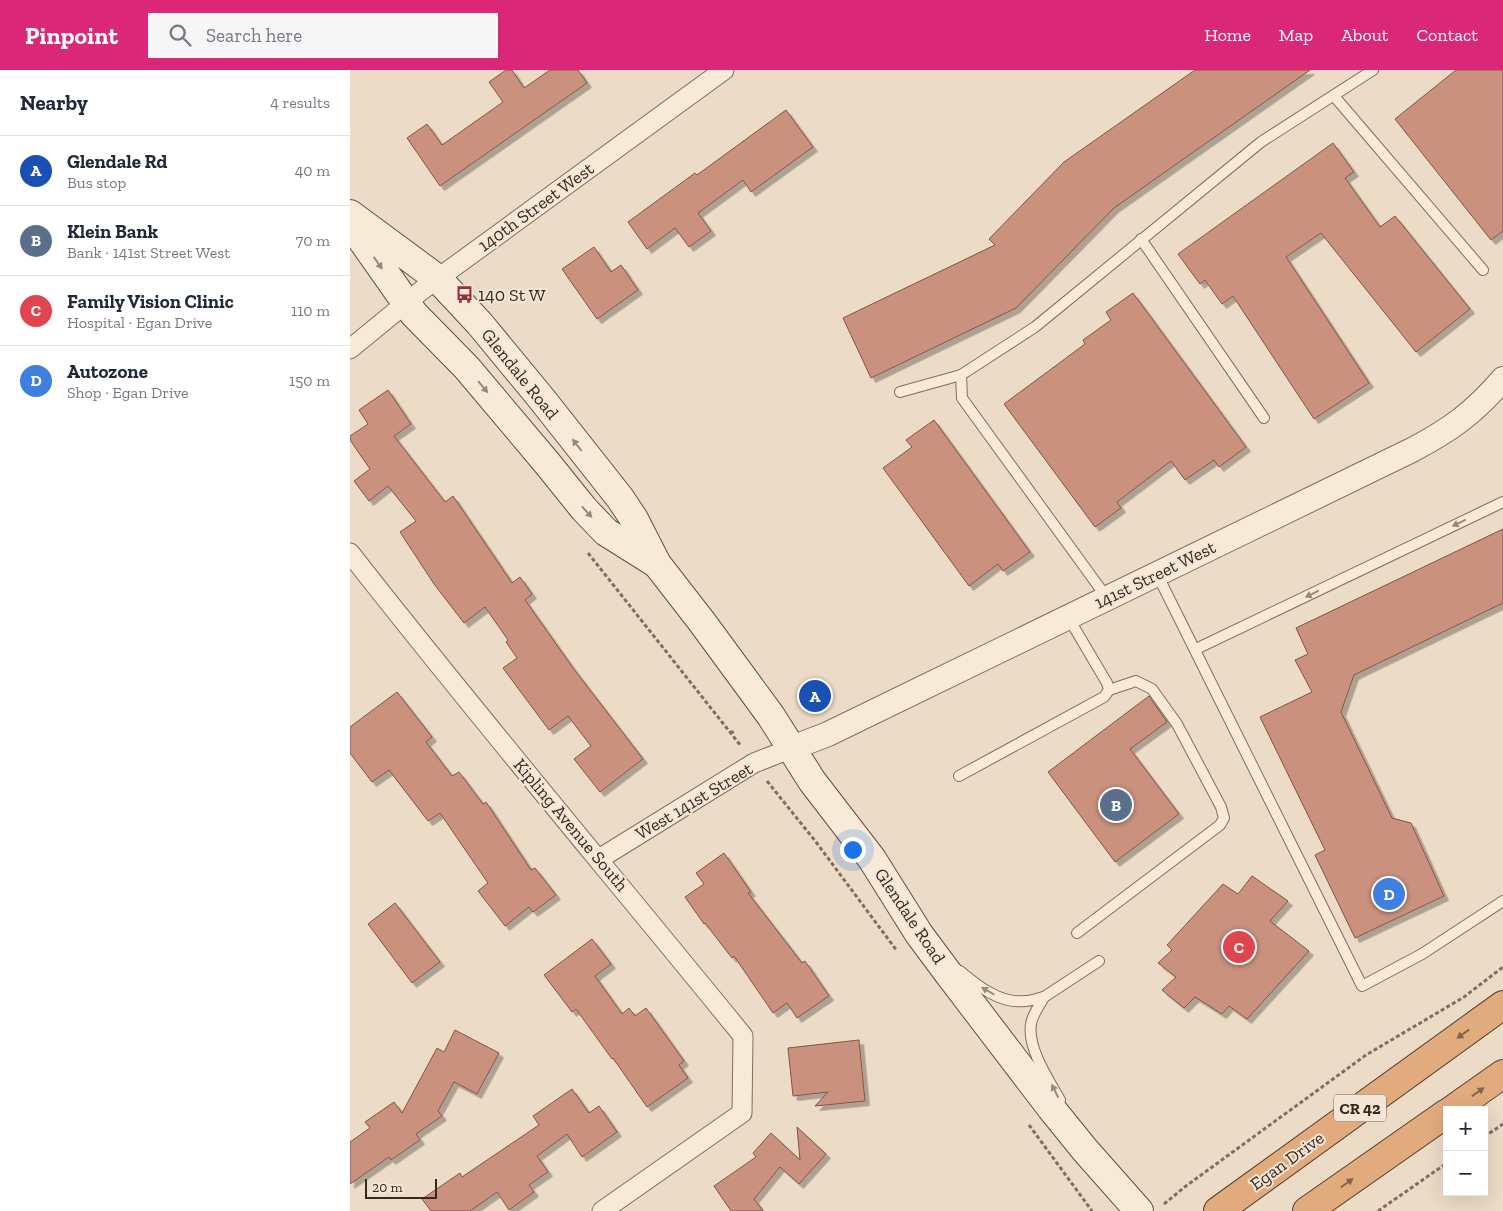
<!DOCTYPE html>
<html lang="en">
<head>
<meta charset="utf-8">
<style>
  :root { --surface:#fff; --page:#f6f6f7; --text:#1f2937; --muted:#747a83; --line:#e0e1e3; --accent:#db2777 }
  body { margin:0; font-family:"Zilla Slab",serif; background:var(--page); color:var(--text) }
  .controls { position:absolute; right:15px; bottom:15px; display:grid; overflow:hidden; border-radius:0px; box-shadow:0 5px 20px #0002 }
  .controls button { width:45px; height:45px; display:grid; place-items:center; padding:0; border:0; border-bottom:1px solid var(--line); background:var(--surface); color:var(--text); font:25px sans-serif }
  .scale { position:absolute; left:15px; bottom:12px; width:72px; box-sizing:border-box; padding-left:5px; border:2px solid #382820; border-top:0; font-size:14px; line-height:18px; white-space:nowrap; color:#382820; -webkit-text-stroke:4px #f4e6d6; paint-order:stroke }
  .you { position:absolute; left:502px; top:779px; width:18px; height:18px; margin:-12px; border:4px solid #fff; border-radius:50%; background:#1a73e8; box-shadow:0 0 0 8px #1a73e833 }
  .badge { display:grid; place-items:center; width:32px; height:32px; border-radius:50%; background:var(--accent); color:#fff; font-size:16px; font-weight:700 }
  .pin { position:absolute; translate:-50% -50%; border:2px solid #fff; box-shadow:0 1px 5px #0006 }
  .list { margin:0; padding:0; list-style:none }
  h2 { display:flex; justify-content:space-between; align-items:center; height:65px; margin:0; padding:0 20px; font-size:21px }
  h2 small { font-size:16px; font-weight:400; color:var(--muted) }
  .list li { display:grid; grid-template-columns:32px 1fr auto; gap:15px; align-items:center; box-sizing:border-box; height:70px; padding:0 20px; border-top:1px solid var(--line) }
  .list b { display:block; font-size:19px; white-space:nowrap }
  .list p { margin:0; font-size:16px; white-space:nowrap; color:var(--muted) }
  .list em { font-size:16px; font-style:normal; color:var(--muted) }
  .icon { flex:none; width:28px; height:28px; fill:none; stroke:currentColor; stroke-width:2; stroke-linecap:round; stroke-linejoin:round }
  .map { position:relative; flex:none; width:1153px; height:1141px; overflow:hidden }
  header { display:flex; align-items:center; gap:30px; box-sizing:border-box; height:70px; padding:0 25px; background:var(--accent); color:#fff }
  header strong { font-size:24px }
  nav { display:flex; gap:28px; margin-inline-start:auto; font-size:18px }
  .search { width:350px; height:45px; background:var(--page); display:flex; align-items:center; gap:12px; box-sizing:border-box; padding:0 18px; border-radius:0px; color:var(--muted); font-size:19px }
  main { display:flex }
  aside { flex:1; background:var(--surface) }
  .map>svg:first-child { display:block }
  .building { fill:#c9917e; stroke:#855343; filter:url(#shadow) }
  .lines { fill:none; stroke-linecap:round; stroke-linejoin:round }
  .service-casing { stroke:#876c5d; stroke-width:12 }
  .minor-casing { stroke:#876c5d; stroke-width:21 }
  .tertiary-casing { stroke:#876c5d; stroke-width:26 }
  .secondary-casing { stroke:#694e40; stroke-width:30 }
  .trunk-casing { stroke:#553c30; stroke-width:30 }
  .path { stroke:#876c5d; stroke-width:3; stroke-dasharray:4 2.5; stroke-linecap:butt }
  .service { stroke:#f7ead9; stroke-width:10 }
  .minor { stroke:#f7ead9; stroke-width:19 }
  .tertiary { stroke:#f7ead9; stroke-width:24 }
  .secondary { stroke:#f7ead9; stroke-width:28 }
  .trunk { stroke:#e2ab7e; stroke-width:28 }
  .oneway { fill:#98897c }
  .oneway2 { fill:#84634a }
  .labels { text-anchor:middle; stroke-width:4; stroke-linejoin:round; paint-order:stroke }
  .shield { fill:#f4e6d6; stroke:#706157; stroke-width:1 }
  .shield-label { font-size:16px; font-weight:bold; fill:#382820 }
  .street-label { font-size:18px; fill:#382820; stroke:#f4e6d6 }
  .poi-label { font-size:18px; fill:#382820; stroke:#f4e6d6; text-anchor:start }
</style>
</head>
<body>
<header>
<strong>Pinpoint</strong>
<div class="search"><svg class="icon" aria-label="search" viewBox="0 0 24 24"><circle cx="10" cy="10" r="6"/><path d="M15 15l6 6"/></svg>Search here</div>
<nav><a>Home</a><a>Map</a><a>About</a><a>Contact</a></nav>
</header>
<main>
<aside>
<h2>Nearby<small>4 results</small></h2>
<ul class="list">
<li><span class="badge" style="background:#1a4fb4">A</span><div><b>Glendale Rd</b><p>Bus stop</p></div><em>40 m</em></li>
<li><span class="badge" style="background:#5c6f8a">B</span><div><b>Klein Bank</b><p>Bank · 141st Street West</p></div><em>70 m</em></li>
<li><span class="badge" style="background:#e0444e">C</span><div><b>Family Vision Clinic</b><p>Hospital · Egan Drive</p></div><em>110 m</em></li>
<li><span class="badge" style="background:#3f7fe0">D</span><div><b>Autozone</b><p>Shop · Egan Drive</p></div><em>150 m</em></li>
</ul>
</aside>
<div class="map">
<svg width="1153" height="1141" viewBox="0 0 1153 1141">
  <defs>
    <filter id="shadow"><feDropShadow dx="4.5" dy="4.5" stdDeviation="0" flood-color="#0004"/></filter>
  </defs>
  <rect width="100%" height="100%" fill="#ecdbc6"/>
  <g class="building">
    <polygon points="156,0 162,0 174,18 200,0 228,0 237,13 90,116 57,68 77,54 92,75 153,32 139,12"/>
    <polygon points="845,0 960,0 764,138 666,238 521,308 493,248 645,175 639,169 714,92"/>
    <polygon points="1106,0 1153,0 1153,161 1141,170 1045,49"/>
    <polygon points="436,40 463,77 401,122 393,110 348,143 361,161 339,177 325,158 297,179 278,152 345,103 347,105"/>
    <polygon points="983,73 1004,102 995,108 1030,157 1045,146 1120,239 1066,282 971,163 936,187 1019,313 964,349 883,226 872,234 855,210 850,214 828,184"/>
    <polygon points="244,177 261,202 271,195 288,220 247,249 212,199"/>
    <polygon points="783,223 896,377 869,397 864,390 835,410 821,391 767,432 771,438 745,457 654,334 735,274 733,270 761,250 756,242"/>
    <polygon points="38,320 61,354 44,366 95,432 103,426 162,513 170,507 182,524 175,530 223,598 293,689 250,722 224,689 241,676 218,646 199,660 153,598 167,588 156,572 158,570 135,537 114,553 84,514 50,462 66,451 38,416 19,431 4,411 20,399 0,370 0,366 18,354 9,340"/>
    <polygon points="584,350 680,482 653,501 648,494 619,516 533,398 562,377 556,370"/>
    <polygon points="1153,459 1153,533 1004,605 991,642 1042,748 1061,753 1094,826 1005,868 965,785 975,780 910,647 962,622 945,590 958,584 946,558"/>
    <polygon points="47,622 82,667 76,672 102,706 109,702 133,734 136,732 181,800 185,798 206,825 183,842 179,837 155,856 128,821 138,813 90,743 78,751 39,700 22,712 0,683 0,657"/>
    <polygon points="799,626 817,652 780,679 829,744 765,792 698,702"/>
    <polygon points="374,783 401,822 398,823 452,893 455,891 479,926 447,948 437,933 423,943 384,886 382,888 355,853 354,854 335,827 354,814 346,803"/>
    <polygon points="902,806 938,831 920,851 959,881 897,949 879,936 872,944 845,927 834,938 812,920 826,907 808,893 822,880 817,875 873,814 888,824"/>
    <polygon points="45,833 90,892 62,913 18,854"/>
    <polygon points="242,869 261,894 245,906 272,944 279,938 285,946 296,938 334,991 329,995 338,1008 297,1037 263,988 262,989 226,939 222,942 194,905"/>
    <polygon points="105,960 149,983 127,1024 104,1012 88,1041 92,1046 66,1064 70,1070 41,1090 39,1087 0,1114 0,1072 20,1058 15,1052 44,1032 52,1043 87,978 94,982"/>
    <polygon points="509,970 515,1031 465,1036 478,1022 443,1026 438,978"/>
    <polygon points="222,1019 239,1043 249,1036 267,1062 232,1087 217,1064 187,1086 198,1102 179,1115 184,1122 159,1140 147,1122 120,1141 81,1141 72,1129 110,1103 112,1107 189,1055 183,1046"/>
    <polygon points="447,1057 476,1084 449,1114 430,1097 404,1129 413,1141 381,1141 364,1116 406,1087 403,1083 421,1063 450,1090"/>
  </g>
  <g class="lines">
    <defs>
      <g id="service">
        <polyline points="984,26 1133,200"/>
        <polyline points="791,169 914,348"/>
        <polyline points="611,305 612,328 757,528"/>
        <polyline points="550,322 611,305 685,257 911,72 1023,0"/>
        <polyline points="807,504 1012,916 1072,884 1153,831"/>
        <polyline points="846,579 1153,432"/>
        <polyline points="609,706 754,627 759,620 757,613 718,547"/>
        <polyline points="727,863 870,755 874,748 871,737 827,654 802,619 786,611 759,620"/>
        <path d="M610,901C628,916 650,934 675,931C682,931 688,928 694,927C690,935 682,945 681,954C677,978 699,1010 710,1030"/>
        <polyline points="694,927 749,891"/>
      </g>
      <g id="minor">
        <polyline points="0,279 72,220 374,0"/>
        <path d="M0,483C128,647 262,805 393,966L392,1043L252,1141"/>
        <polyline points="249,789 404,693 442,678"/>
      </g>
      <path id="tertiary" d="M442,678L478,664L1062,380C1100,360 1124,343 1153,309"/>
      <g id="secondary">
        <polyline points="0,144 88,209 130,254 191,328 270,428 284,449 307,494 256,462 234,439 197,393 117,298 64,244 0,153"/>
        <polyline points="307,494 352,552 421,646 462,711 522,789 569,864 598,903 701,1038 735,1080 789,1141"/>
      </g>
      <g id="trunk">
        <polyline points="1102,1040 1153,1004"/>
        <polyline points="868,1141 1153,935"/>
        <polyline points="957,1141 1097,1043"/>
      </g>
    </defs>
    <use href="#service" class="service-casing"/>
    <use href="#minor" class="minor-casing"/>
    <use href="#tertiary" class="tertiary-casing"/>
    <use href="#secondary" class="secondary-casing"/>
    <use href="#trunk" class="trunk-casing"/>
    <g class="path">
      <polyline points="238,483 391,676"/>
      <polyline points="380,663 385,661"/>
      <polyline points="417,711 466,772 547,881"/>
      <polyline points="679,1055 742,1141"/>
      <polyline points="1134,1067 1153,1054"/>
      <polyline points="814,1134 836,1116 1016,985 1114,927 1153,897"/>
      <polyline points="1028,1141 1097,1093"/>
    </g>
    <use href="#service" class="service"/>
    <use href="#minor" class="minor"/>
    <use href="#tertiary" class="tertiary"/>
    <use href="#secondary" class="secondary"/>
    <use href="#trunk" class="trunk"/>
  </g>
  <defs><path id="oneway-solid" d="M-6-.8H1V-3.2L6.5 0L1 3.2V.8H-6Z" transform="scale(1.25)"/></defs>
  <g class="oneway">
    <use href="#oneway-solid" transform="translate(28 193) rotate(55)"/>
    <use href="#oneway-solid" transform="translate(133 317) rotate(50)"/>
    <use href="#oneway-solid" transform="translate(227 375) rotate(-128)"/>
    <use href="#oneway-solid" transform="translate(237 442) rotate(48)"/>
    <use href="#oneway-solid" transform="translate(1109 453) rotate(154)"/>
    <use href="#oneway-solid" transform="translate(962 524) rotate(154)"/>
    <use href="#oneway-solid" transform="translate(638 921) rotate(-150)"/>
    <use href="#oneway-solid" transform="translate(705 1021) rotate(-117)"/>
  </g>
  <g class="oneway2">
    <use href="#oneway-solid" transform="translate(1113 964) rotate(144)"/>
    <use href="#oneway-solid" transform="translate(1128 1022) rotate(-35)"/>
    <use href="#oneway-solid" transform="translate(997 1113) rotate(-35)"/>
  </g>
  <defs>
    <symbol id="bus-bare" viewBox="-9 -9 18 18"><path d="M-5-6H5V4H4V6H2V4H-2V6H-4V4H-5ZM-3.5-4V0h7V-4ZM-3.5 1.2v1.5H-2V1.2ZM2 1.2v1.5H3.5V1.2Z" fill="#932f40" stroke="#f4e6d6" stroke-width="2.5" paint-order="stroke"/></symbol>
  </defs>
  <g fill-rule="evenodd">
    <use href="#bus-bare" x="102" y="212" width="25" height="25"/>
  </g>
  <g class="labels">
    <rect class="shield" x="984" y="1024.5" width="52" height="27" rx="4"/>
    <g class="shield-label">
      <text x="1010" y="1044">CR 42</text>
    </g>
    <g class="street-label">
      <text transform="translate(186 137) rotate(-36)" y="6">140th Street West</text>
      <text transform="translate(170 304) rotate(51)" y="6">Glendale Road</text>
      <text transform="translate(805 505) rotate(-26)" y="6">141st Street West</text>
      <text transform="translate(344 731) rotate(-31)" y="6">West 141st Street</text>
      <text transform="translate(221 755) rotate(50)" y="6">Kipling Avenue South</text>
      <text transform="translate(560 846) rotate(56)" y="6">Glendale Road</text>
      <text transform="translate(937 1091) rotate(-36)" y="6">Egan Drive</text>
    </g>
    <g class="poi-label">
      <text x="128" y="231">140 St W</text>
    </g>
  </g>
</svg>
<div class="controls">
<button>+</button>
<button>−</button>
</div>
<div class="scale">20 m</div>
<div class="you"></div>
<div class="pin badge" style="left:465px;top:626px;background:#1a4fb4">A</div>
<div class="pin badge" style="left:766px;top:735px;background:#5c6f8a">B</div>
<div class="pin badge" style="left:889px;top:877px;background:#e0444e">C</div>
<div class="pin badge" style="left:1039px;top:824px;background:#3f7fe0">D</div>
</div>
</main>
</body>
</html>
